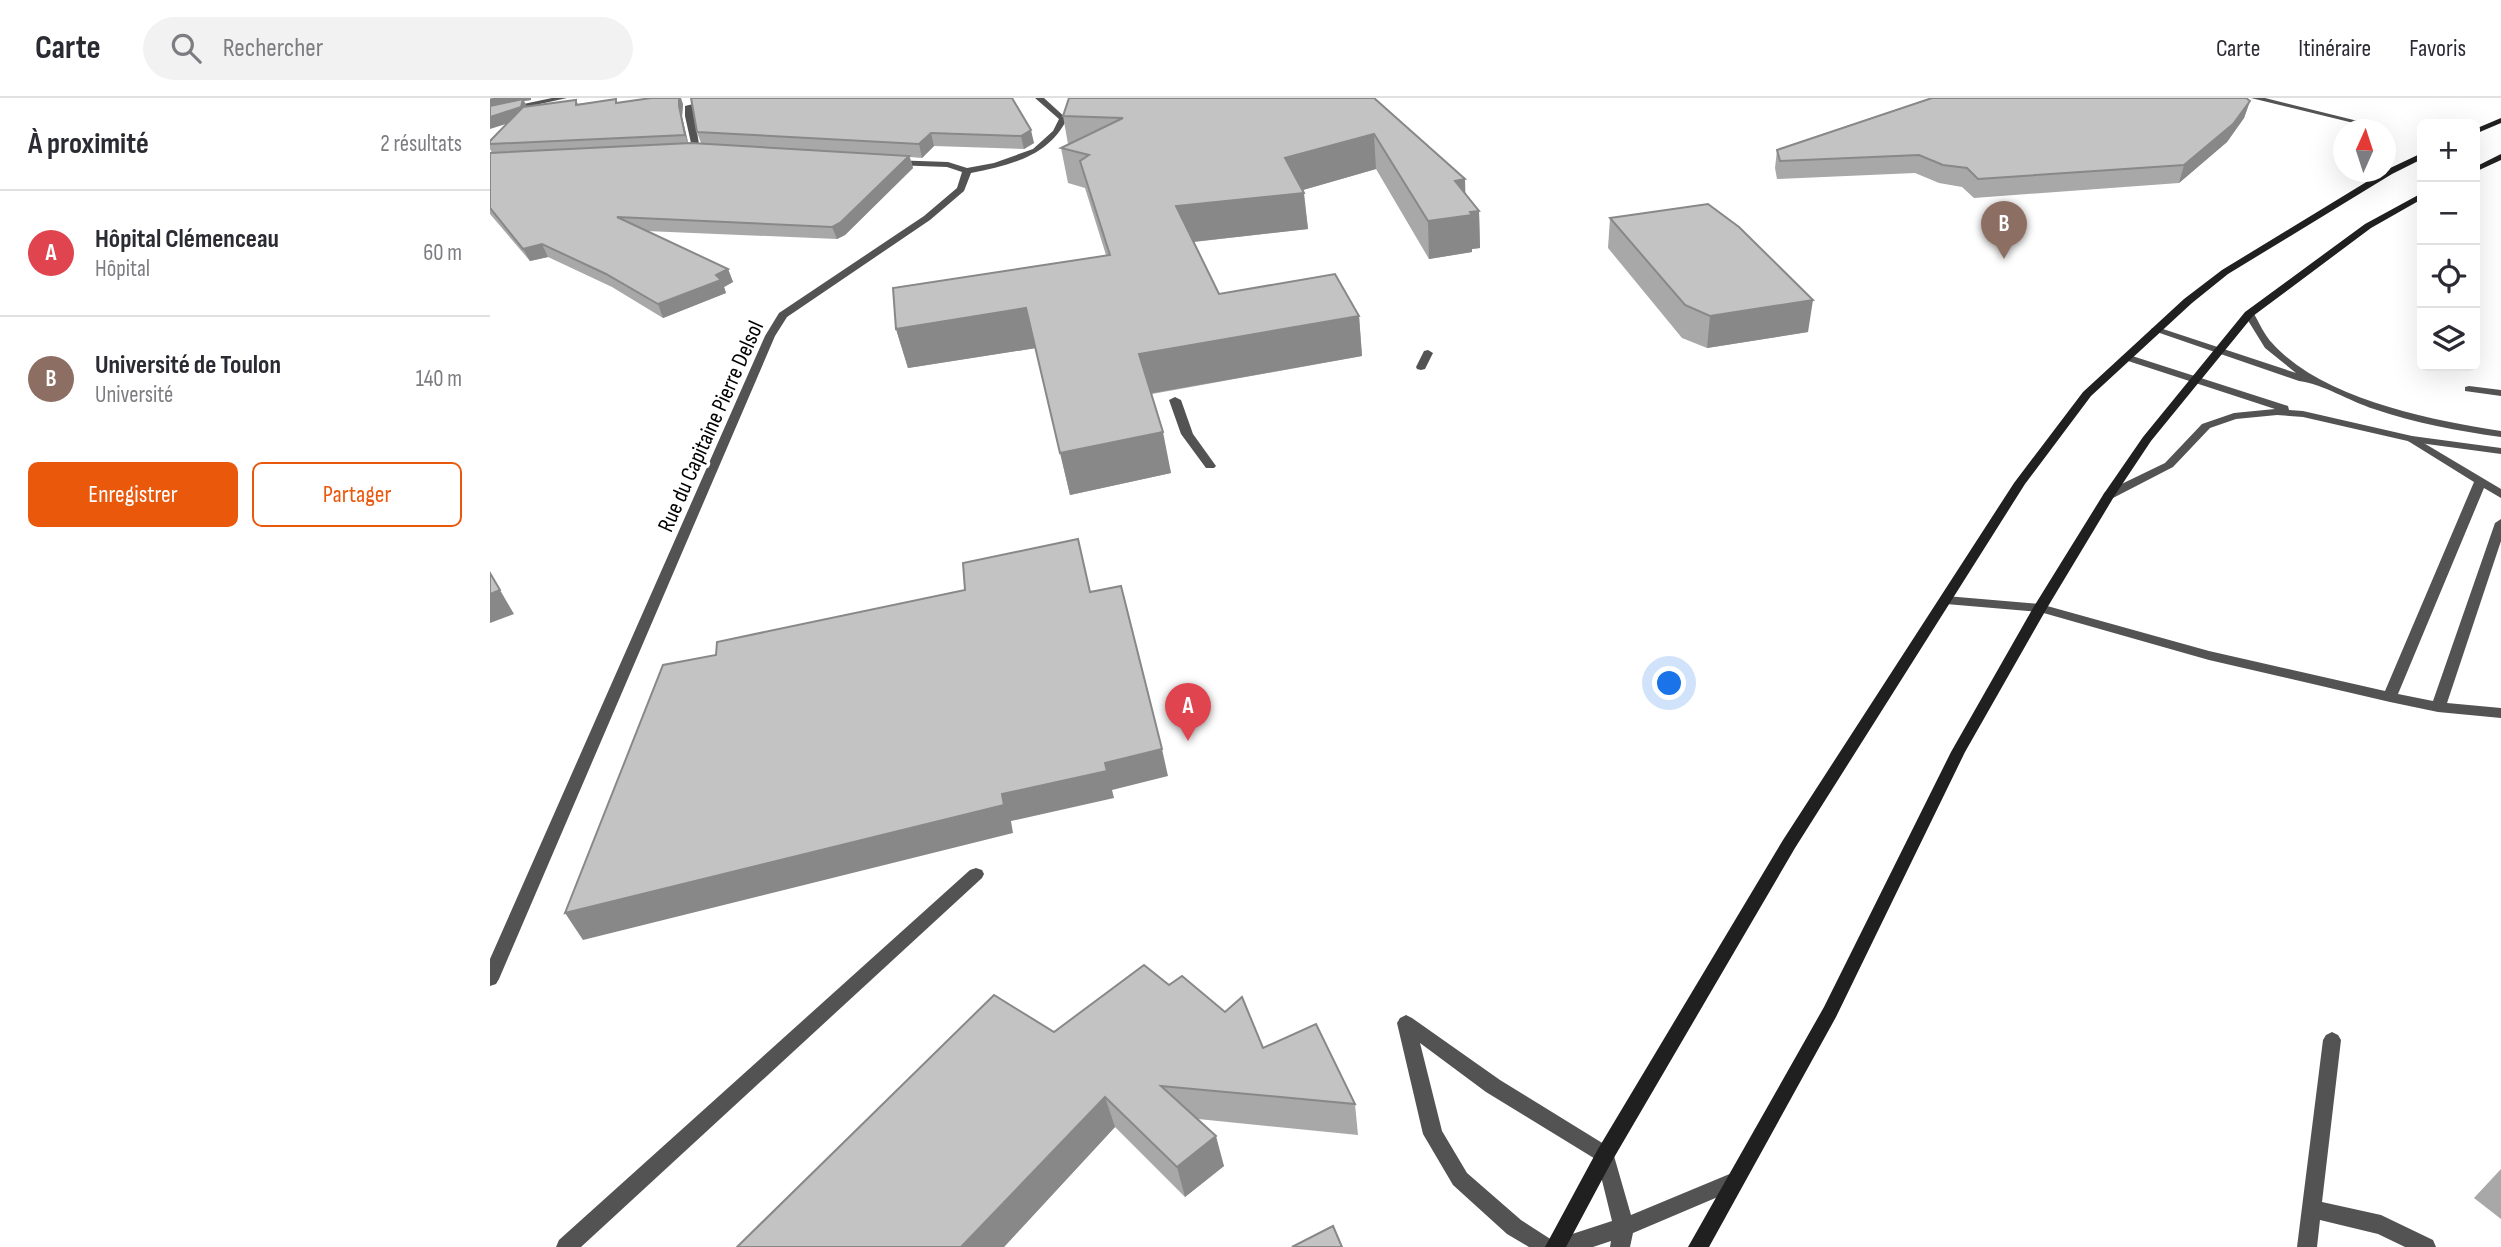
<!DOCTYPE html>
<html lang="fr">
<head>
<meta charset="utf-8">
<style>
  :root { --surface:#fff; --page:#f2f2f3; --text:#2b2b33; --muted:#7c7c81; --line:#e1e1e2; --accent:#ea580c }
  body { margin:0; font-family:"Sofia Sans Condensed",sans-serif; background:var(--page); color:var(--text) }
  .controls { position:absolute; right:21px; top:21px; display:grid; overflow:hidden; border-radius:10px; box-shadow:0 7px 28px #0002 }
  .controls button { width:63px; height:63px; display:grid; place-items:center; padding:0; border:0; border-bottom:2px solid var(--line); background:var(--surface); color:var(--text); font:35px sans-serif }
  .compass { position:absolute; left:1843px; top:21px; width:63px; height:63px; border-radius:50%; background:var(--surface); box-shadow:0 7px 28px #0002; rotate:3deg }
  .you { position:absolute; left:1180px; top:586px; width:24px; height:24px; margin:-18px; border:5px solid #fff; border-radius:50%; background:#1a73e8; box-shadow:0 0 0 10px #1a73e833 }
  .badge { display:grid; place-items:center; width:46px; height:46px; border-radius:50%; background:var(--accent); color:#fff; font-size:23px; font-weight:700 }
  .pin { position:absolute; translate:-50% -58px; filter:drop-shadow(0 2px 4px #0008) }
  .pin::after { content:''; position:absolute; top:37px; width:24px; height:21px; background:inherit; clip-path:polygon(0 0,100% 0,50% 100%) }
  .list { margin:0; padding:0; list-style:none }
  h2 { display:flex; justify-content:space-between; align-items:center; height:91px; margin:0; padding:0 28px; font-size:30px }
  h2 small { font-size:23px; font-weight:400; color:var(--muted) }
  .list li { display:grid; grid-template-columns:46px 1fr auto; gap:21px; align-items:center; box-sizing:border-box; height:126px; padding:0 28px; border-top:2px solid var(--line) }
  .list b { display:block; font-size:26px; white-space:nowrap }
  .list p { margin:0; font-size:23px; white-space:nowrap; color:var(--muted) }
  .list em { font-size:23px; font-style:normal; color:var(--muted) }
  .actions { display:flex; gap:14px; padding:21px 28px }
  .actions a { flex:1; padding:16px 0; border:2px solid var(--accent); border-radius:10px; text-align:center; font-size:24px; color:var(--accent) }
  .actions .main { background:var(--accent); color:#fff }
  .icon { flex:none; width:38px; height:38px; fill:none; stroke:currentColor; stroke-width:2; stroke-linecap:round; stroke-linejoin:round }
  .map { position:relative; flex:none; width:2011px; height:1149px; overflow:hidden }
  header { display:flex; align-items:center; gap:42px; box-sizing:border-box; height:98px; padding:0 35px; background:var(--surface); border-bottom:2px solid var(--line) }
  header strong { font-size:33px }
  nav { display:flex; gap:38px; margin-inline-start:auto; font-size:24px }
  .search { width:490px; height:63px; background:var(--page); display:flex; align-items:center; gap:18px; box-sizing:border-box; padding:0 24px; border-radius:38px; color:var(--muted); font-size:26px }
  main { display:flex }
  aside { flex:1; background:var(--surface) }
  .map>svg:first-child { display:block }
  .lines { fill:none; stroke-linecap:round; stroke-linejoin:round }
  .service { fill:#535353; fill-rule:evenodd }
  .pedestrian { fill:#535353; fill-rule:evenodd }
  .minor { fill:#535353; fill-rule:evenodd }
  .secondary { fill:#202020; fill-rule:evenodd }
  .wall { fill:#a8a8a8 }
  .shaded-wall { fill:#888 }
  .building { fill:#c3c3c3; stroke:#888; stroke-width:2 }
  .labels { text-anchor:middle; stroke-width:7; stroke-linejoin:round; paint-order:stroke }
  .street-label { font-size:23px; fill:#000; stroke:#fff }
</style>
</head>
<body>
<header>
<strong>Carte</strong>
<div class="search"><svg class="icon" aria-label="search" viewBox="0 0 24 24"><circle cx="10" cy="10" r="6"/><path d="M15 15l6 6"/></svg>Rechercher</div>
<nav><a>Carte</a><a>Itinéraire</a><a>Favoris</a></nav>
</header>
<main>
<aside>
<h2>À proximité<small>2 résultats</small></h2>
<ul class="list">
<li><span class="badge" style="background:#e0444e">A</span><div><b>Hôpital Clémenceau</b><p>Hôpital</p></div><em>60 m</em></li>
<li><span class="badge" style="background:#8d6e63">B</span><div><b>Université de Toulon</b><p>Université</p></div><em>140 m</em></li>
</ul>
<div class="actions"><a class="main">Enregistrer</a><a>Partager</a></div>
</aside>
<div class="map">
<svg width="2011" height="1149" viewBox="0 0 2011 1149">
  <rect width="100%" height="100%" fill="#fff"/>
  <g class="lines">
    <g class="service">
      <polygon points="938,252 943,255 935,271 931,272 927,271 926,269 934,253"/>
      <polygon points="1979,288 2011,292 2011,298 1975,293 1975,289"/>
      <polygon points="685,299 691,302 703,336 726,368 724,370 716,370 691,336 679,302"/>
      <polygon points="1922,338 2011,391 2011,400 1994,390 1908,596 1943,603 2005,425 2011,421 2011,443 1957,605 2011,610 2011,620 1948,614 1900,604 1719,562 1550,514 1456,506 1449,502 1456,498 1550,506 1719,553 1895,593 1984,384 1918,343 1918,339"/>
      <polygon points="486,770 492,772 494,776 492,780 91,1149 66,1149 69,1142 480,772"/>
      <path d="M916,917L922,920L1010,982L1122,1051L1141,1117L1242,1075L1249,1078L1252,1084L1249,1090L1143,1135L1140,1149H1120L1121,1143L1103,1149H1039L1017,1136L963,1087L933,1036L907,925L910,920ZM930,945L996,994L1107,1062L1122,1123L1073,1139L1065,1144L1031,1122L977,1075L952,1033Z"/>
      <polygon points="1842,934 1848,937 1851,942 1832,1104 1891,1117 1943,1142 1946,1149 1915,1149 1888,1136 1830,1122 1827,1149 1807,1149 1833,942 1836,937"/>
    </g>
    <polygon class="pedestrian" points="1761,0 1775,0 1884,27 1880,29"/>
    <g class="minor">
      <polygon points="62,0 77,0 0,17 0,13"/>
      <polygon points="227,0 243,0 203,10 210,52 203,54 195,18 195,8"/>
      <path d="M545,0H554L577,21C558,59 520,67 481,75L474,93L440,122L297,219L285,238L9,881L6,886L0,888V861L275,238L289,215L434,118L467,90L472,74L457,69L403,67L400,66V62L458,64L477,70L504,65L543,51L563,33L569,21Z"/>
      <path d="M1759,213L1763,214C1769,224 1774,237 1783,246C1833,301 1940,322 2011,333V339C1968,333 1925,325 1884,311C1859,303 1833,286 1809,283L1661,232L1662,230H1670L1806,275L1775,250L1754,216Z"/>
      <polygon points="1636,256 1798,308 1799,312 1813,313 1922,338 2011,350 2011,356 1922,344 1813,319 1787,317 1746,321 1720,330 1683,369 1623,400 1615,400 1613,397 1615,394 1675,365 1712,326 1744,315 1785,311 1632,261 1631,259"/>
    </g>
    <g class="secondary">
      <polygon points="2011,20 2011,25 1985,36 1985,31"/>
      <polygon points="1932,55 1932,61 1902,76 1738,176 1702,205 1601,298 1535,386 1305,750 1122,1063 1076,1149 1055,1149 1108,1051 1293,742 1524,385 1593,294 1694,201 1732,172 1896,72"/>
      <polygon points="2011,56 2011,62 1985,74 1985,69"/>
      <polygon points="1932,95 1932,101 1881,130 1763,218 1661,343 1625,397 1557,510 1475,654 1346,919 1219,1149 1198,1149 1334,909 1461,654 1543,510 1613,397 1653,339 1755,214 1875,126"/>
    </g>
  </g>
  <g class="wall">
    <polygon points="0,0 41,2 34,3 37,9 86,2 88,6 126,1 127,5 193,6 192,19 198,45 211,45 207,34 522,0 544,45 534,51 444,48 432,60 420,59 423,70 355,137 347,141 156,133 238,171 243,184 234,189 236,195 173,220 122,189 58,159 40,163 0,116 0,55 2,55 0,51 0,43 18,25"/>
    <polygon points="884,0 975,81 975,95 989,113 990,150 982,151 982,154 939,161 886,71 813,92 818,131 704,144 729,196 869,218 872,258 662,296 681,375 580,397 546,250 418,270 406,231 616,157 595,90 578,85 571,50 578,46 573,18"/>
    <polygon points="1760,3 1754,20 1737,44 1689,85 1484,100 1472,89 1449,85 1425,75 1287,81 1285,70 1287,52"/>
    <polygon points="1120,120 1318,234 1217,250 1192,240 1118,150"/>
    <polygon points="679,887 773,950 865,1006 868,1037 708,1021 734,1068 695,1099 625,1029 514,1149 247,1149 564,934"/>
    <polygon points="2011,1071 2011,1121 1984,1100"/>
  </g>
  <g class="shaded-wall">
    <polygon points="4,0 41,0 41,2 34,3 38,11 35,20 0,31 0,1"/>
    <polygon points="189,0 191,0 193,6 192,19 199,48 195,37 189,8"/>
    <polygon points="1760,3 1754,20 1737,44 1689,85 1694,67"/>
    <polygon points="541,32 544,45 534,51 531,38"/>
    <polygon points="441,35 444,48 432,60 429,46"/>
    <polygon points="884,36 886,71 799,96 795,60"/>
    <polygon points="419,58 423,70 355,137 347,141 342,129"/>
    <polygon points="975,81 976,117 965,83"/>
    <polygon points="814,95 818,131 692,145 686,108"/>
    <polygon points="989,113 990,150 982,151 982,154 939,161 938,123 980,114"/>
    <polygon points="52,146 58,159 40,163 33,151"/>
    <polygon points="238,171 243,184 234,189 236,195 173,220 168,206"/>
    <polygon points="1323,202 1318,234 1217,250 1220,218"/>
    <polygon points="536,210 546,250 418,270 406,231"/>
    <polygon points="869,218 872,258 657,296 649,256"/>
    <polygon points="673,334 681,375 580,397 570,355"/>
    <polygon points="10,492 24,516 0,525 0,496"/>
    <polygon points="672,651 678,678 622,692 624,700 521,723 523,735 93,842 75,815 512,696 615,665"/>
    <polygon points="615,999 625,1029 514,1149 471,1149"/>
    <polygon points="726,1038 734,1068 695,1099 687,1069"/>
  </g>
  <g class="building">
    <polygon points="161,0 189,0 189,8 195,37 0,46 0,43 33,9 86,2 86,7 126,1 126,5"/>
    <polygon points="201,0 522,0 541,32 531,38 441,35 429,46 207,34"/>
    <polygon points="579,0 884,0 975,81 965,83 989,113 980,114 982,117 938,123 884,36 795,60 814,95 686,108 729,196 845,176 869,218 649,256 673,334 570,355 536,210 406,231 403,190 620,157 590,63 599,57 571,50 633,20 573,18"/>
    <polygon points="1442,0 1756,0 1760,3 1743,26 1694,67 1488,81 1477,70 1453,67 1429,57 1290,63 1287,52"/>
    <polygon points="33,1 31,9 0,19 0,8"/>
    <polygon points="201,45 419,58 351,124 342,129 127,119 238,171 226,177 231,182 168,206 116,176 52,146 33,151 0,110 0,55"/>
    <polygon points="1218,106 1249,129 1323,202 1220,218 1195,207 1120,120"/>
    <polygon points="588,441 600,494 631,488 672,651 615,665 617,673 512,696 514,707 75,815 173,567 226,557 227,544 475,492 473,465"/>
    <polygon points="0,475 10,492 0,496"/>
    <polygon points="654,867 679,887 692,878 735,914 752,899 773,950 826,926 865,1006 671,988 726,1038 687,1069 615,999 471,1149 247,1149 504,897 564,934"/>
    <polygon points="843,1128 852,1149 802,1149"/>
  </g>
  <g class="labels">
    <g class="street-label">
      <text transform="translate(220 328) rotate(-66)" y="8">Rue du Capitaine Pierre Delsol</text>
    </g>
  </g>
</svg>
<div class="controls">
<button>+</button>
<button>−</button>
<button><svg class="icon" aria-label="locate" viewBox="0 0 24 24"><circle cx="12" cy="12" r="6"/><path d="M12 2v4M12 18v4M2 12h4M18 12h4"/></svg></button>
<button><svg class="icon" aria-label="layers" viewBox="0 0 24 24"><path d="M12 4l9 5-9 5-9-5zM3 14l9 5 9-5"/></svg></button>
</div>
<svg class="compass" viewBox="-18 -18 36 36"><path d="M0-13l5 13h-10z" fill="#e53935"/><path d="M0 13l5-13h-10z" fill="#7c7c81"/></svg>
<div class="you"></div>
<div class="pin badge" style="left:698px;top:643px;background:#e0444e">A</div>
<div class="pin badge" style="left:1514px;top:161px;background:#8d6e63">B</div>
</div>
</main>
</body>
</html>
